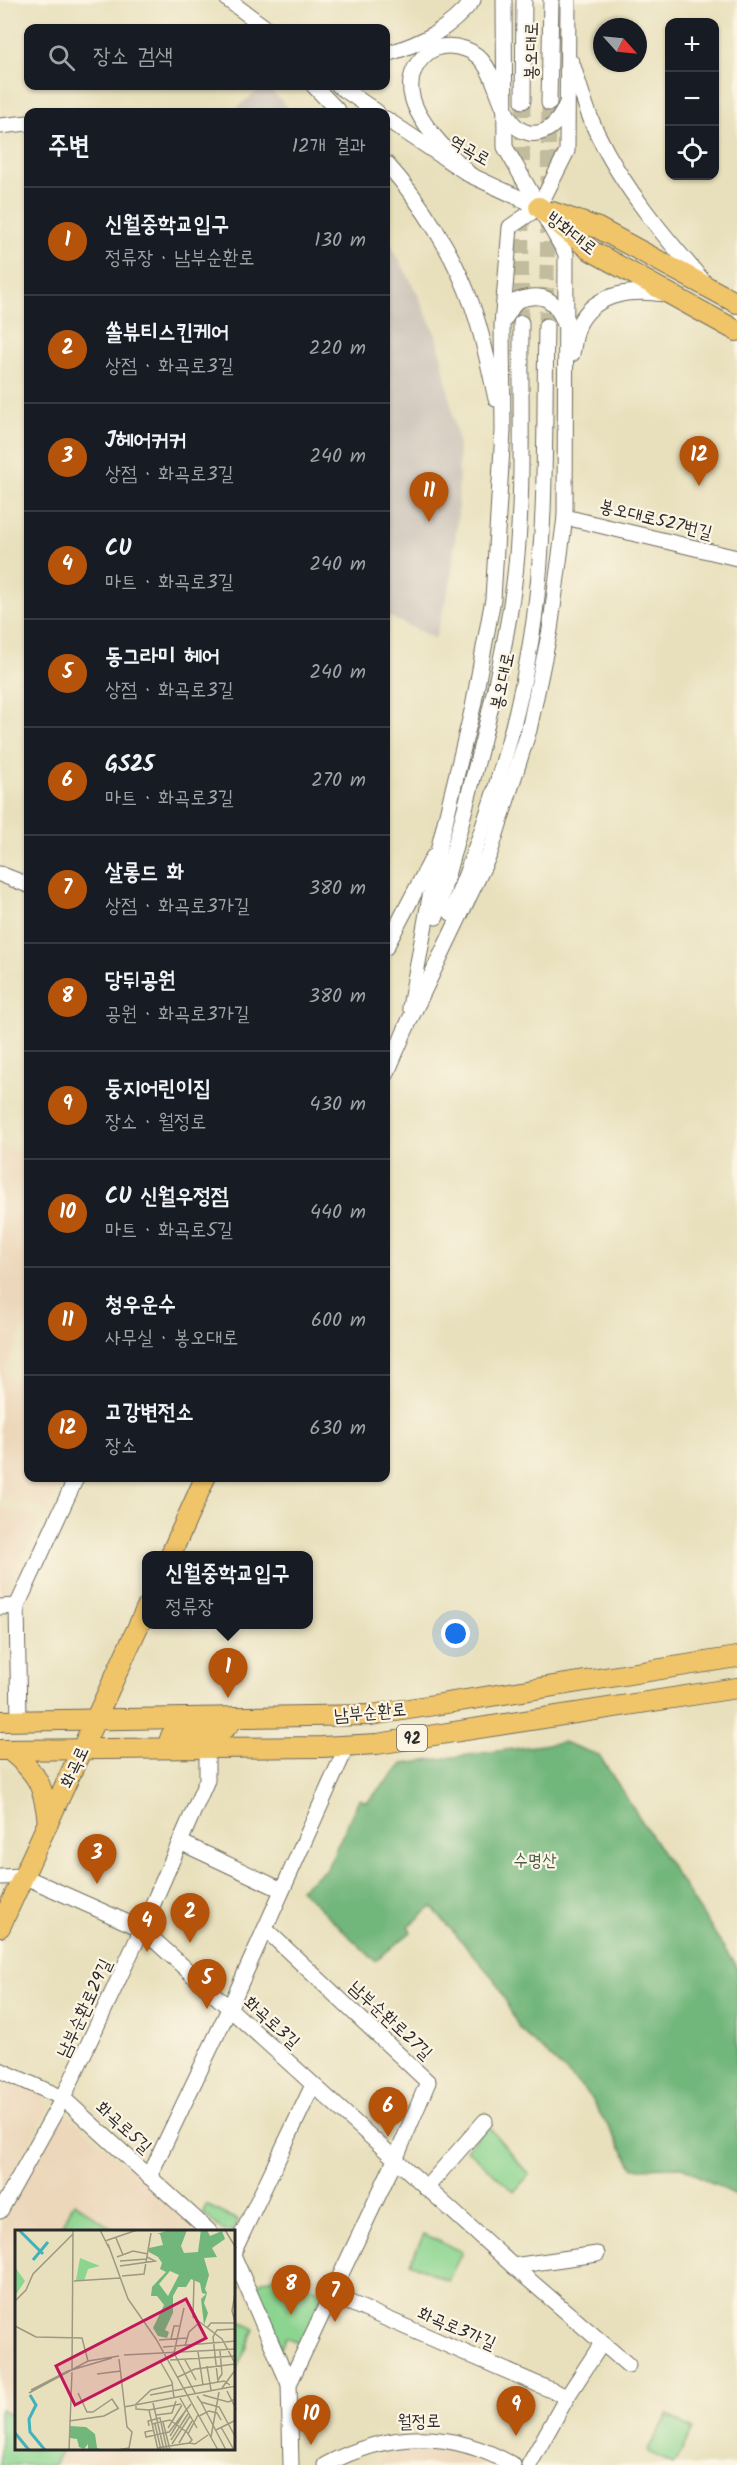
<!DOCTYPE html>
<html lang="ko">
<head>
<meta charset="utf-8">
<style>
  :root { --surface:#171b24; --page:#20242c; --text:#f1f3f6; --muted:#9ea1a6; --line:#363941; --accent:#b45309 }
  body { margin:0; font-family:Kalam,"Poor Story",sans-serif; background:var(--page); color:var(--text) }
  .controls { position:absolute; right:18px; top:18px; display:grid; overflow:hidden; border-radius:12px; box-shadow:0 2px 4px #0004 }
  .controls button { width:54px; height:54px; display:grid; place-items:center; padding:0; border:0; border-bottom:2px solid var(--line); background:var(--surface); color:var(--text); font:30px sans-serif }
  .compass { position:absolute; left:593px; top:18px; width:54px; height:54px; border-radius:50%; background:var(--surface); box-shadow:0 2px 4px #0004; rotate:117deg }
  .you { position:absolute; left:456px; top:1634px; width:21px; height:21px; margin:-15px; border:4px solid #fff; border-radius:50%; background:#1a73e8; box-shadow:0 0 0 9px #1a73e833 }
  .badge { display:grid; place-items:center; width:39px; height:39px; border-radius:50%; background:var(--accent); color:#fff; font-size:20px; font-weight:700 }
  .pin { position:absolute; translate:-50% -50px; filter:drop-shadow(0 2px 3px #0008) }
  .pin::after { content:''; position:absolute; top:32px; width:21px; height:18px; background:inherit; clip-path:polygon(0 0,100% 0,50% 100%) }
  .popup { position:absolute; left:142px; top:1551px; width:171px; height:78px; box-sizing:border-box; display:grid; place-content:center; border-radius:12px; background:var(--surface); filter:drop-shadow(0 2px 4px #0005); font-size:20px; white-space:nowrap; color:var(--muted) }
  .popup b { font-size:22px; color:var(--text) }
  .popup::after { content:''; position:absolute; left:50%; top:100%; margin-left:-12px; border:12px solid transparent; border-top-color:var(--surface) }
  .list { margin:0; padding:0; list-style:none }
  h2 { display:flex; justify-content:space-between; align-items:center; height:78px; margin:0; padding:0 24px; font-size:26px }
  h2 small { font-size:20px; font-weight:400; color:var(--muted) }
  .list li { display:grid; grid-template-columns:39px 1fr auto; gap:18px; align-items:center; box-sizing:border-box; height:108px; padding:0 24px; border-top:2px solid var(--line) }
  .list b { display:block; font-size:22px; white-space:nowrap }
  .list p { margin:0; font-size:20px; white-space:nowrap; color:var(--muted) }
  .list em { font-size:20px; font-style:normal; color:var(--muted) }
  .icon { flex:none; width:33px; height:33px; fill:none; stroke:currentColor; stroke-width:2; stroke-linecap:round; stroke-linejoin:round }
  .map { position:relative; flex:none; width:737px; height:2465px; overflow:hidden }
  .search { position:absolute; background:var(--surface); box-shadow:0 2px 4px #0004; left:24px; top:24px; width:366px; height:66px; display:flex; align-items:center; gap:15px; box-sizing:border-box; padding:0 21px; border-radius:12px; color:var(--muted); font-size:22px }
  .panel { position:absolute; background:var(--surface); box-shadow:0 2px 4px #0004; left:24px; top:108px; width:366px; height:1374px; border-radius:12px }
  .map>svg:first-child { display:block }
  .built { fill:#ecd7ba }
  .industrial { fill:#cbc2b8 }
  .green { fill:#8cd590; stroke:#5c805e; stroke-width:1.5 }
  .forest { fill:#71b67a; stroke:#4e7052; stroke-width:1.5 }
  .lines { fill:none; stroke-linecap:round; stroke-linejoin:round }
  .minor-tunnel { stroke:#c2bc9f; stroke-width:15; stroke-dasharray:15 8; stroke-linecap:butt }
  .minor-casing { stroke:#6d6a5e; stroke-width:17 }
  .major-casing { stroke:#6d6a5e; stroke-width:22 }
  .minor { stroke:#fff; stroke-width:15 }
  .major { stroke:#f0c469; stroke-width:20 }
  .labels { text-anchor:middle; stroke-width:4.5; stroke-linejoin:round; paint-order:stroke }
  .shield { fill:#fcf5e5; stroke:#6a6863; stroke-width:1.5 }
  .shield-label { font-size:16px; font-weight:bold; fill:#2b2b2b }
  .street-label { font-size:18px; fill:#2b2b2b; stroke:#fcf5e5 }
  .park-label { font-size:18px; fill:#485e49; stroke:#fcf5e5 }
  .inset-river { fill:none; stroke:#41b1bc; stroke-width:3 }
  .inset-road { fill:none; stroke:#9c9882; stroke-width:1.5 }
  .view { fill:#c2185b; fill-opacity:0.15; stroke:#c2185b; stroke-width:3 }
  .inset-edge { fill:none; stroke:#2b2b2b; stroke-width:3 }
</style>
</head>
<body>
<div class="map">
<svg width="737" height="2465" viewBox="0 0 737 2465">
  <rect width="100%" height="100%" fill="#fcf5e5"/>
  <filter id="ink" filterUnits="userSpaceOnUse"><feTurbulence type="fractalNoise" baseFrequency=".0167" numOctaves="2"/><feDisplacementMap in="SourceGraphic" scale="12" xChannelSelector="R" yChannelSelector="G"/><feConvolveMatrix kernelMatrix="1 2 1 2 8 2 1 2 1" color-interpolation-filters="sRGB"/></filter>
  <filter id="wash" filterUnits="userSpaceOnUse"><feTurbulence type="fractalNoise" baseFrequency=".008" numOctaves="4" result="noise"/><feDisplacementMap in="SourceGraphic" scale="24" xChannelSelector="R" yChannelSelector="G"/><feGaussianBlur stdDeviation="1.35" result="paint"/><feColorMatrix in="noise" values="0 0 0 0 0 0 0 0 0 0 0 0 0 0 0 0 0 1.4 0 .05"/><feComposite in="paint" operator="in"/></filter>
  <g filter="url(#wash)">
    <rect width="100%" height="100%" fill="#e8e0bc"/>
    <g class="built">
      <polygon points="0,1146 28,1152 28,1318 4,1373 28,1385 28,1478 63,1478 47,1510 0,1497"/>
      <polygon points="0,1507 41,1518 2,1596 0,1596"/>
      <polygon points="0,2075 44,2095 48,2108 0,2195"/>
      <polygon points="62,2116 70,2116 199,2231 16,2231 16,2448 154,2449 146,2465 0,2465 0,2226"/>
      <polygon points="405,2448 445,2448 492,2465 379,2465 383,2455"/>
    </g>
    <g class="industrial">
      <polygon points="263,86 267,86 292,112 232,112"/>
      <polygon points="386,235 418,295 438,340 459,445 458,512 451,581 435,639 386,615"/>
    </g>
    <g class="green">
      <polygon points="488,2126 529,2175 514,2192 467,2149"/>
      <polygon points="74,2202 115,2231 60,2231"/>
      <polygon points="206,2205 237,2220 233,2231 223,2231 203,2213"/>
      <polygon points="424,2234 462,2252 448,2281 410,2263"/>
      <polygon points="283,2274 326,2293 302,2344 286,2337 280,2350 255,2284"/>
      <polygon points="234,2319 255,2329 234,2374"/>
      <polygon points="0,2409 16,2417 16,2448 62,2449 54,2465 0,2465"/>
      <polygon points="668,2415 693,2430 673,2465 647,2451"/>
    </g>
    <polygon class="forest" points="563,1742 599,1755 737,1968 737,2196 682,2167 634,2168 586,2091 519,2028 494,1979 432,1907 408,1927 411,1932 375,1961 300,1889 327,1868 359,1799 367,1802 403,1764"/>
  </g>
  <g filter="url(#ink)">
    <g class="lines">
      <g class="minor-tunnel">
        <polyline points="548,191 549,103"/>
        <polyline points="521,323 523,101"/>
        <polyline points="546,326 548,218"/>
      </g>
      <defs>
        <g id="minor">
          <polyline points="228,0 266,28"/>
          <path d="M386,54C421,44 450,29 473,0"/>
          <path d="M572,63C580,87 586,111 597,133C623,188 664,236 704,282"/>
          <polyline points="314,86 339,112"/>
          <polyline points="339,86 377,112"/>
          <polyline points="523,101 524,0"/>
          <polyline points="549,103 551,0"/>
          <polyline points="386,119 470,175 539,207"/>
          <polyline points="0,126 28,123"/>
          <path d="M386,163C422,203 454,254 472,305C483,335 489,367 496,399"/>
          <path d="M470,175C444,146 385,97 423,57C434,45 450,44 465,49C503,61 494,126 529,133C548,136 560,120 566,105"/>
          <path d="M504,320L516,301C542,291 555,298 565,324"/>
          <path d="M572,354C574,344 575,331 580,322C598,291 634,290 665,294"/>
          <polyline points="565,517 737,558"/>
          <polyline points="0,874 28,885"/>
          <path d="M451,913C488,821 520,720 534,621C547,524 544,424 546,326"/>
          <path d="M436,917C464,809 497,702 513,591C525,503 520,412 521,323"/>
          <polyline points="386,947 433,857"/>
          <polyline points="410,1007 439,847 473,707 493,599 503,431 502,325 510,227 539,207 567,151 568,0"/>
          <polyline points="406,1028 490,853 529,730 550,630 565,517 566,254 505,147 504,0"/>
          <polyline points="386,1075 410,1019"/>
          <polyline points="0,1607 17,1606"/>
          <polyline points="19,1721 17,1606 76,1478"/>
          <polyline points="180,1842 282,1890"/>
          <polyline points="0,1877 23,1876 142,1929 513,2266 628,2365"/>
          <polyline points="265,1929 428,2082 395,2160 289,2384"/>
          <polyline points="0,2070 63,2098 209,2231"/>
          <polyline points="149,2177 229,2009 347,1746"/>
          <polyline points="426,2188 485,2121"/>
          <polyline points="0,2211 63,2098 142,1929 207,1780 207,1748"/>
          <polyline points="234,2251 313,2085"/>
          <polyline points="234,2257 289,2384 291,2465"/>
          <polyline points="513,2266 597,2254"/>
          <polyline points="332,2295 567,2397"/>
          <path d="M325,2465C389,2431 450,2429 513,2465"/>
          <polyline points="529,2465 567,2397 602,2343"/>
        </g>
        <g id="major">
          <polyline points="539,207 590,250 737,331"/>
          <polyline points="552,212 598,228 737,303"/>
          <polyline points="170,1556 205,1478"/>
          <polyline points="0,1721 371,1715 737,1657"/>
          <path d="M173,1748L169,1742L171,1736C193,1730 221,1743 234,1717"/>
          <polyline points="0,1750 322,1747 377,1744 737,1688"/>
          <path d="M9,1750C38,1773 44,1786 48,1823"/>
          <polyline points="0,1927 147,1607"/>
        </g>
      </defs>
      <use href="#minor" class="minor-casing"/>
      <use href="#major" class="major-casing"/>
      <use href="#minor" class="minor"/>
      <use href="#major" class="major"/>
    </g>
  </g>
  <g class="labels">
    <rect class="shield" x="397" y="1725" width="30" height="26" rx="4.5"/>
    <g class="shield-label">
      <text x="412" y="1744">92</text>
    </g>
    <g class="street-label">
      <text transform="translate(531 51) rotate(-89)" y="6">봉오대로</text>
      <text transform="translate(470 150) rotate(30)" y="6">역곡로</text>
      <text transform="translate(572 233) rotate(38)" y="6">방화대로</text>
      <text transform="translate(656 519) rotate(14)" y="6">봉오대로527번길</text>
      <text transform="translate(502 681) rotate(-78)" y="6">봉오대로</text>
      <text transform="translate(370 1712) rotate(-5)" y="6">남부순환로</text>
      <text transform="translate(74 1767) rotate(-65)" y="6">화곡로</text>
      <text transform="translate(84 2008) rotate(-65)" y="6">남부순환로29길</text>
      <text transform="translate(391 2020) rotate(43)" y="6">남부순환로27길</text>
      <text transform="translate(272 2022) rotate(42)" y="6">화곡로3길</text>
      <text transform="translate(124 2127) rotate(42)" y="6">화곡로5길</text>
      <text transform="translate(457 2328) rotate(23)" y="6">화곡로3가길</text>
      <text transform="translate(419 2421) rotate(-1)" y="6">월정로</text>
    </g>
    <g class="park-label">
      <text x="535" y="1866">수명산</text>
    </g>
  </g>
  <g transform="translate(15 2230)">
    <rect width="220" height="220" fill="#e8e0bc"/>
    <path d="M65,28L85,36L73,39L69,51L61,50ZM0,37L10,51L0,66Z" fill="#8cd590"/>
    <path d="M154,0H172L166,16L169,23L183,22L186,0H192L195,6L207,1L210,9L197,18L202,27L189,28L194,45L190,59L192,63L189,73L193,83L189,95L186,69L191,64L187,63L185,53L176,49L171,57H163L158,66V83L150,100L154,102L152,108L143,106L138,98L149,75L142,66H136L137,57L151,42L145,39L147,33L143,27L134,22V18L148,15L145,4H142ZM155,41L164,45L153,66L144,54ZM55,196L71,197L80,204L82,218L88,220H73V214L69,219L64,217L62,209L55,208Z" fill="#71b67a" fill-rule="evenodd"/>
    <path class="inset-river" d="M4,0L28,24M18,30L33,12M15,165L21,175L14,189L15,202L30,220M0,203L14,220"/>
    <path class="inset-road" d="M85,0L94,18M210,0L221,18M101,8L108,25M90,11L122,0M93,14L113,69L141,109L203,220M102,27L118,21L133,24M105,31L132,29M105,36L140,31L132,27M107,46L129,44L136,3M179,50L178,87L207,109L221,135M59,51L105,48M221,57L217,81L221,95M0,71L11,60L18,44L58,4M169,78L159,123L180,163M0,96L21,107L67,108L73,131M192,98L196,93H220M156,109L159,96H164M144,110L172,108M170,116L174,102L184,93M148,117L221,111M183,122L188,155M109,125L221,119M155,130L221,126M170,130L181,150M145,131L157,152L159,168M192,136L196,160M57,141L58,0M82,144L106,141M163,147L180,139L220,134M203,150L207,144L205,121M203,152L198,107L202,100L221,99M169,158L209,151L215,155M207,158L221,139M16,160L53,141L97,128M212,161L221,179M14,163L73,131L104,126M63,163L72,182H78L97,169L103,178M135,165L168,159M188,165L213,172L221,169M182,166L186,172L204,177L221,208M165,168L182,198M186,172L211,220M138,173L149,220M120,175L136,160L157,155M121,176V179L134,180L166,174M109,177L221,156M134,180L143,220M141,185L157,183L161,171M184,186L194,181L202,183L206,190M54,191L89,186L104,178M148,192L155,220M137,194L155,190L173,203M140,194L146,220M134,196L133,191L145,188L152,220M206,197L219,220M153,198L167,175M139,200L130,202L131,207L154,202L176,174M201,200L221,190M155,206L171,180M196,207L204,162M156,210L173,184M164,213L177,191M174,213L180,214L193,205M157,214L175,186M142,218L174,213L177,210L173,204L183,185M54,220L57,142M102,220L114,218L117,202L112,197L104,129"/>
    <path class="view" d="M171,69L191,108L60,175L41,136Z"/>
    <rect width="220" height="220" class="inset-edge"/>
  </g>
</svg>
<div class="controls">
<button>+</button>
<button>−</button>
<button><svg class="icon" aria-label="locate" viewBox="0 0 24 24"><circle cx="12" cy="12" r="6"/><path d="M12 2v4M12 18v4M2 12h4M18 12h4"/></svg></button>
</div>
<svg class="compass" viewBox="-18 -18 36 36"><path d="M0-13l5 13h-10z" fill="#e53935"/><path d="M0 13l5-13h-10z" fill="#9ea1a6"/></svg>
<div class="you"></div>
<div class="pin badge" style="left:228px;top:1698px">1</div>
<div class="popup"><b>신월중학교입구</b>정류장</div>
<div class="pin badge" style="left:190px;top:1943px">2</div>
<div class="pin badge" style="left:97px;top:1884px">3</div>
<div class="pin badge" style="left:147px;top:1952px">4</div>
<div class="pin badge" style="left:207px;top:2009px">5</div>
<div class="pin badge" style="left:388px;top:2137px">6</div>
<div class="pin badge" style="left:335px;top:2322px">7</div>
<div class="pin badge" style="left:291px;top:2315px">8</div>
<div class="pin badge" style="left:516px;top:2436px">9</div>
<div class="pin badge" style="left:311px;top:2445px">10</div>
<div class="pin badge" style="left:429px;top:522px">11</div>
<div class="pin badge" style="left:699px;top:486px">12</div>
<div class="search"><svg class="icon" aria-label="search" viewBox="0 0 24 24"><circle cx="10" cy="10" r="6"/><path d="M15 15l6 6"/></svg>장소 검색</div>
<section class="panel">
<h2>주변<small>12개 결과</small></h2>
<ul class="list">
<li><span class="badge">1</span><div><b>신월중학교입구</b><p>정류장 · 남부순환로</p></div><em>130 m</em></li>
<li><span class="badge">2</span><div><b>쏠뷰티스킨케어</b><p>상점 · 화곡로3길</p></div><em>220 m</em></li>
<li><span class="badge">3</span><div><b>J헤어커커</b><p>상점 · 화곡로3길</p></div><em>240 m</em></li>
<li><span class="badge">4</span><div><b>CU</b><p>마트 · 화곡로3길</p></div><em>240 m</em></li>
<li><span class="badge">5</span><div><b>동그라미 헤어</b><p>상점 · 화곡로3길</p></div><em>240 m</em></li>
<li><span class="badge">6</span><div><b>GS25</b><p>마트 · 화곡로3길</p></div><em>270 m</em></li>
<li><span class="badge">7</span><div><b>살롱드 화</b><p>상점 · 화곡로3가길</p></div><em>380 m</em></li>
<li><span class="badge">8</span><div><b>당뒤공원</b><p>공원 · 화곡로3가길</p></div><em>380 m</em></li>
<li><span class="badge">9</span><div><b>둥지어린이집</b><p>장소 · 월정로</p></div><em>430 m</em></li>
<li><span class="badge">10</span><div><b>CU 신월우정점</b><p>마트 · 화곡로5길</p></div><em>440 m</em></li>
<li><span class="badge">11</span><div><b>청우운수</b><p>사무실 · 봉오대로</p></div><em>600 m</em></li>
<li><span class="badge">12</span><div><b>고강변전소</b><p>장소</p></div><em>630 m</em></li>
</ul>
</section>
</div>
</body>
</html>
